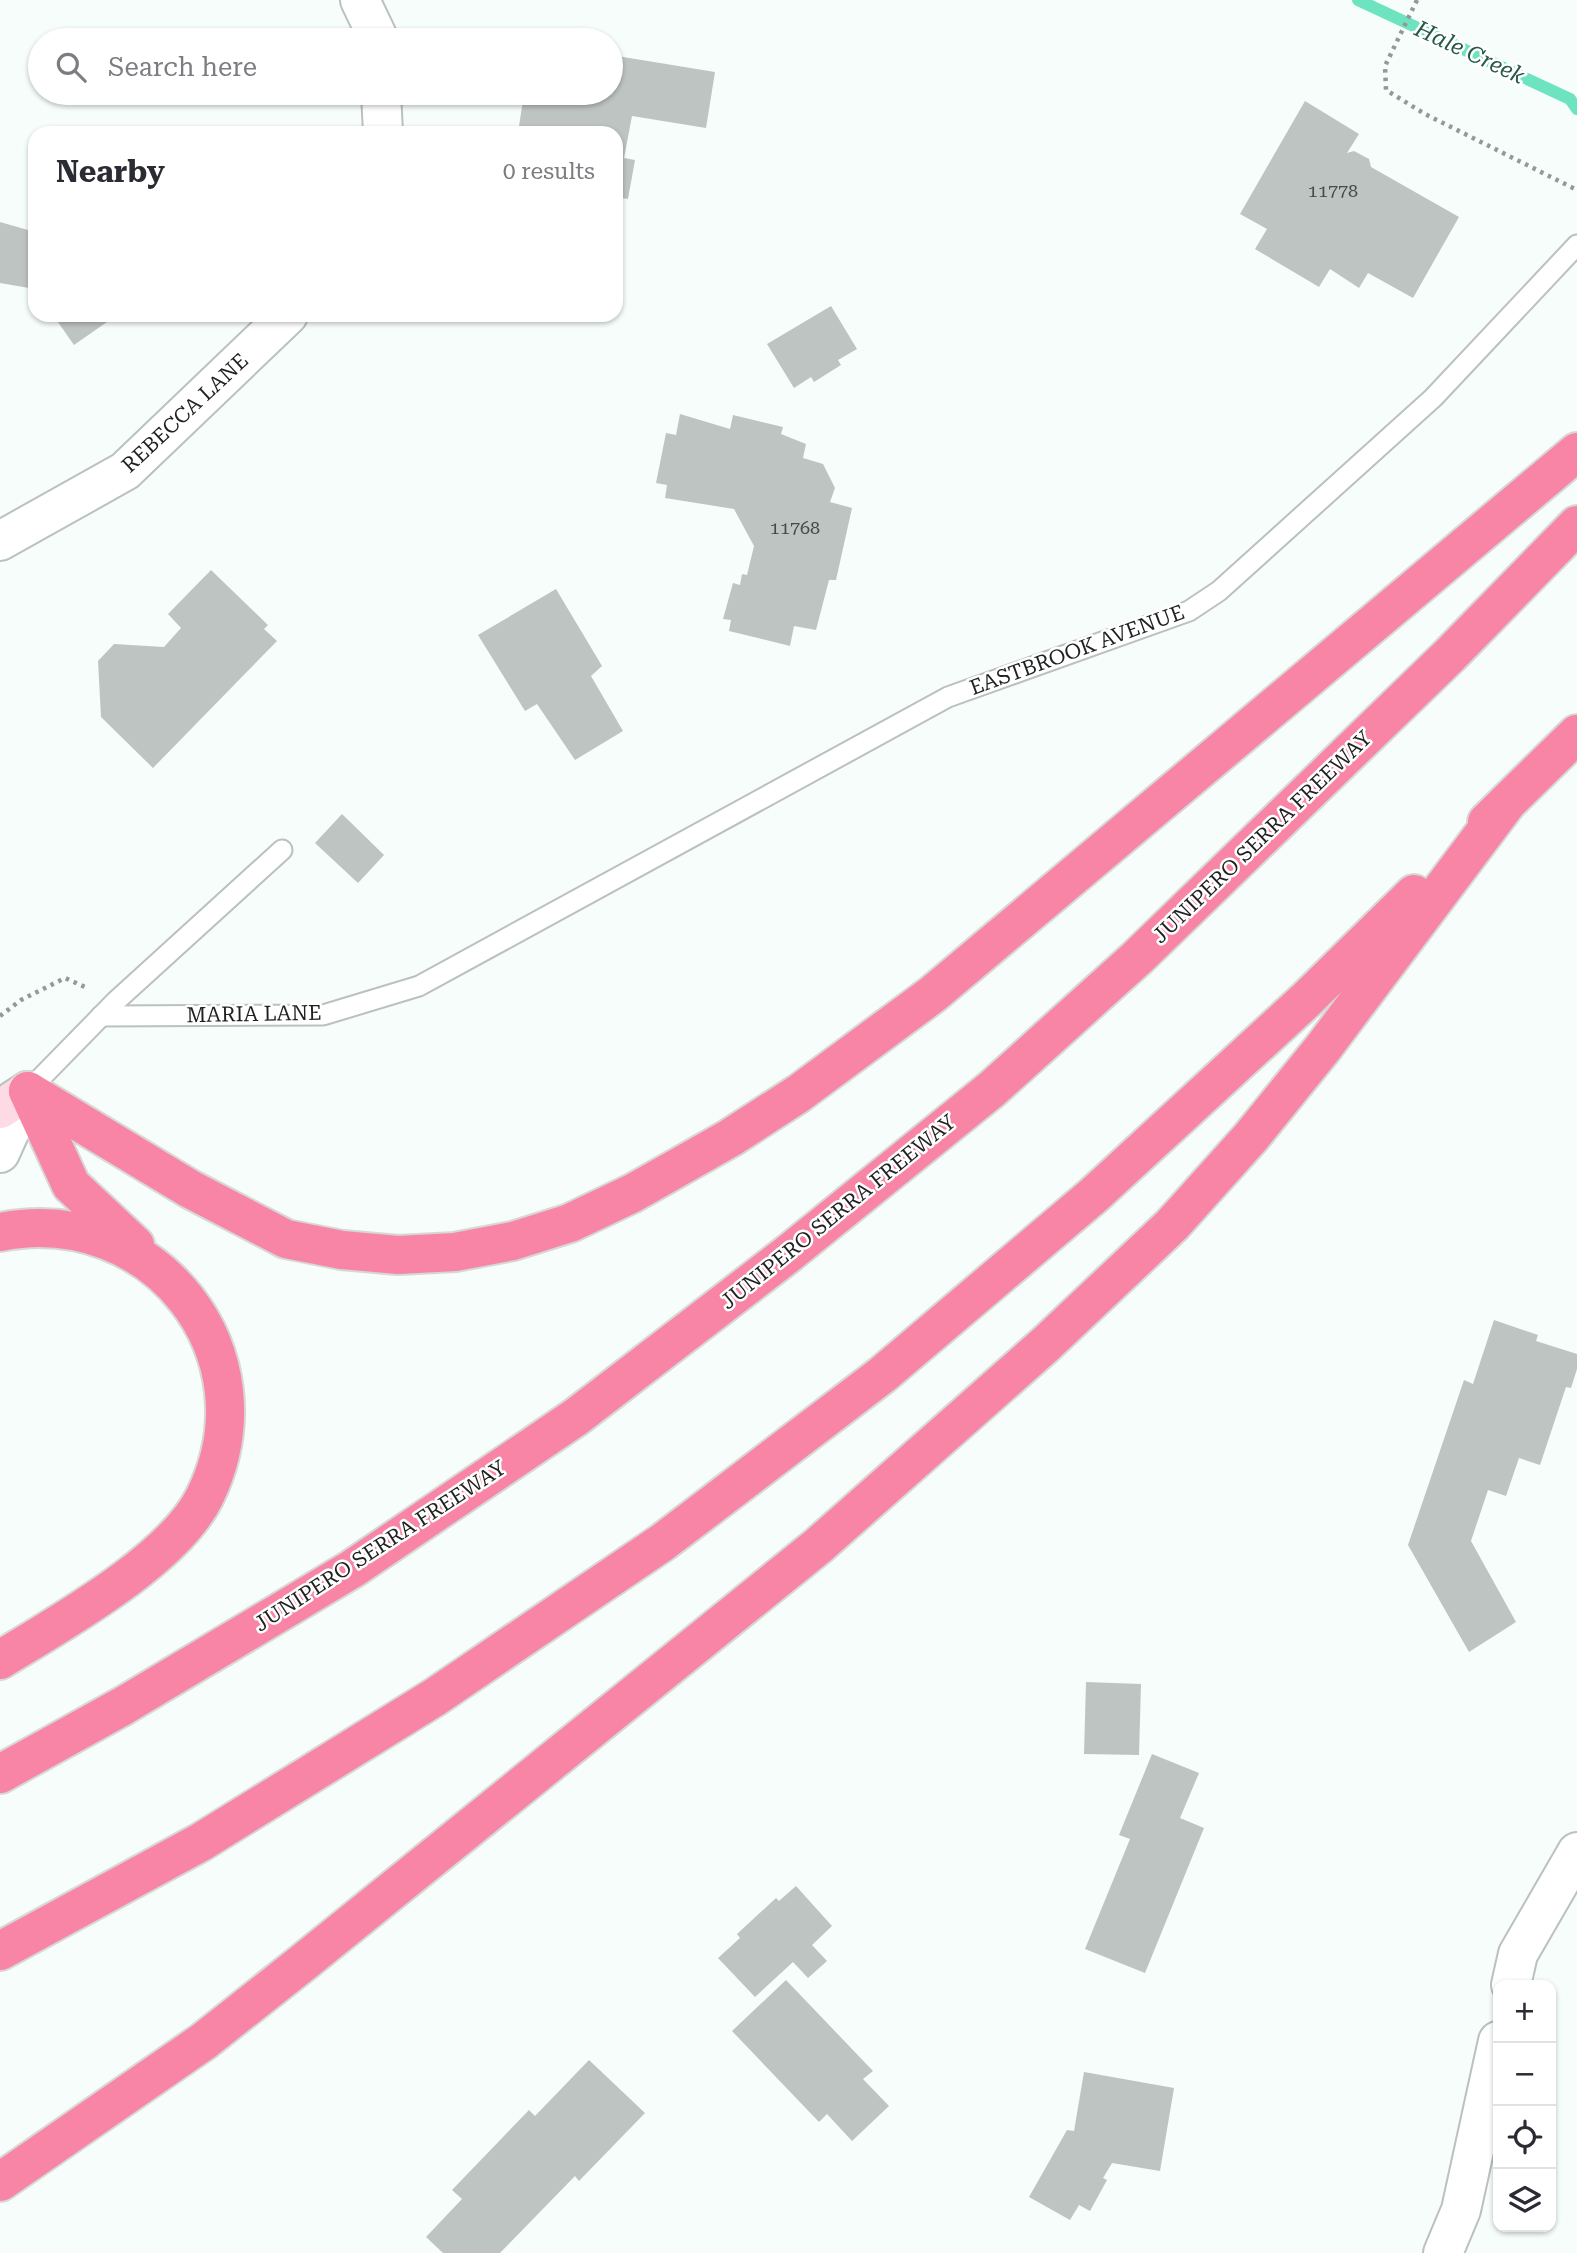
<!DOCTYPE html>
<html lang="en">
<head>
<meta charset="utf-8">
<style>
  :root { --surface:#fff; --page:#f2f2f3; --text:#2b2b33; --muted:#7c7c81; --line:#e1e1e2 }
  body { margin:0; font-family:"Roboto Serif",serif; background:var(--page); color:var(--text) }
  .controls { position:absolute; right:21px; bottom:21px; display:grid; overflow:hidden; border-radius:14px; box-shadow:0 2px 5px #0004 }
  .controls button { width:63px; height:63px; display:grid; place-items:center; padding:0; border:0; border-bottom:2px solid var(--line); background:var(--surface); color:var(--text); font:35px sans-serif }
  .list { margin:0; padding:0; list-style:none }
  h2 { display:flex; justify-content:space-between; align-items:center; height:91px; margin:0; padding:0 28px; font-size:30px }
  h2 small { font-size:23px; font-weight:400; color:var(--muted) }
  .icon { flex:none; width:38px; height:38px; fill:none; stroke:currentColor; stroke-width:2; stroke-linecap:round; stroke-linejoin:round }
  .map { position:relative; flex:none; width:1577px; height:2253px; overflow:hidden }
  .search { position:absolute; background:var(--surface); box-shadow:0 2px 5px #0004; left:28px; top:28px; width:595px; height:77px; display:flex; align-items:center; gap:18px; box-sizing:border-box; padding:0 24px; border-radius:38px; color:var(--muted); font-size:26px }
  .panel { position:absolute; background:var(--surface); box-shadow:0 2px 5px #0004; left:28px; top:126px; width:595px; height:196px; border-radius:21px }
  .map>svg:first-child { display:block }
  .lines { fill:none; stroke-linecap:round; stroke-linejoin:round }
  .stream { stroke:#6de4bf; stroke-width:12 }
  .building { fill:#bec4c2 }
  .lane-casing { stroke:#bac1be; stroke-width:23 }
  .street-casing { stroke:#bac1be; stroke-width:42 }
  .secondary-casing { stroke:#bac1be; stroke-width:42 }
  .highway-casing { stroke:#d7d7d7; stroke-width:42 }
  .path { stroke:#949896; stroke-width:4.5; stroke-dasharray:3.5 5; stroke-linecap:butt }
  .lane { stroke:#fff; stroke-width:19 }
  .street { stroke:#fff; stroke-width:38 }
  .secondary { stroke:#fddae4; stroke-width:38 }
  .highway { stroke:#f885a6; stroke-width:38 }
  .labels { text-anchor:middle; stroke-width:5; stroke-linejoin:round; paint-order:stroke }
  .number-label { font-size:18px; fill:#474a48 }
  .street-label { font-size:21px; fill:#1f2120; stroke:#fff }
  .water-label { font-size:23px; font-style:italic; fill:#275949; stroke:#fff }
</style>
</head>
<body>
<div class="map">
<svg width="1577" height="2253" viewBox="0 0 1577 2253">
  <rect width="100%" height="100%" fill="#f6fdfa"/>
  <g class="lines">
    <polyline class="stream" points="1358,0 1570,99 1577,109"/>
  </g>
  <g class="building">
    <polygon points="611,55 715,72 706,128 632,116 624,158 635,160 628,199 616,197 616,133 518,133 524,93 611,93"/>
    <polygon points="1305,101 1359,134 1347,153 1354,151 1369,159 1371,167 1459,217 1413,298 1368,273 1359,288 1330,269 1319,287 1255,249 1267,229 1240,214"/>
    <polygon points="0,222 35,232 35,289 0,283"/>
    <polygon points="831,306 857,349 838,360 841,365 814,382 811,377 794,388 767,344"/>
    <polygon points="53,315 117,315 74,345"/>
    <polygon points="680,414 730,429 733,415 783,427 781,434 806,444 803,458 823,464 835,488 830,502 852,508 836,580 829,580 816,630 794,626 790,646 729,631 731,620 723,619 733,583 740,585 742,574 747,575 754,546 734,509 665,498 667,485 656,483 666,433 676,435"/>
    <polygon points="211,570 268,625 264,629 277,641 153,768 101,717 98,661 114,644 164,647 181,628 168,614"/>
    <polygon points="556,589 602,666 591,676 623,731 575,760 537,704 525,711 478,635"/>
    <polygon points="342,814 384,855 358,883 315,843"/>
    <polygon points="1494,1320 1538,1335 1536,1341 1577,1354 1577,1369 1571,1388 1566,1387 1540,1465 1519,1458 1506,1496 1488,1490 1471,1541 1516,1622 1469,1652 1408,1545 1464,1380 1473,1384"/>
    <polygon points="1086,1682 1141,1684 1139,1755 1084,1754"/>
    <polygon points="1152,1754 1199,1773 1180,1818 1204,1828 1145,1973 1085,1949 1130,1839 1119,1835"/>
    <polygon points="796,1886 832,1926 812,1945 827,1961 808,1978 793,1962 755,1997 718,1958 740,1938 737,1934 776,1898 779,1901"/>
    <polygon points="786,1980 873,2071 863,2079 889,2106 852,2141 827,2114 819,2122 732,2031"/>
    <polygon points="589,2060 645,2113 579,2181 575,2176 500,2253 443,2253 426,2237 462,2199 452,2190 529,2110 535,2116"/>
    <polygon points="1084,2072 1174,2088 1160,2171 1112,2163 1103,2178 1107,2180 1090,2211 1079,2205 1070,2220 1029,2197 1067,2130 1074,2131"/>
  </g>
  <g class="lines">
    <defs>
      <g id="lane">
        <polyline points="101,1016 323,1015 419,986 948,697 1189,611 1219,591 1433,398 1577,245"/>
        <polyline points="28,1091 116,1001 282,850"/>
      </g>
      <g id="street">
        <polyline points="360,0 379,40"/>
        <polyline points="381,93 383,133"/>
        <polyline points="0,541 125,471 288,315"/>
        <polyline points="0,1153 28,1091"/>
        <polyline points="1511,1985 1518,1954 1577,1852"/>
        <polyline points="1443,2253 1461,2210 1498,2041"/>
      </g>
      <polyline id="secondary" points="0,1109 28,1091"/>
      <g id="highway">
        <polyline points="1487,822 1577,734"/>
        <polyline points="28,1091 190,1189 286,1239 342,1250 398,1255 455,1252 513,1241 570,1223 633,1193 730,1138 798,1094 933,994 1577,452"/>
        <polyline points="28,1091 71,1185 135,1245"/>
        <path d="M0,1232C155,1202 274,1354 205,1496C174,1560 60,1623 0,1660"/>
        <polyline points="0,1774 123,1706 352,1569 576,1417 788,1254 992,1089 1137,958 1450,655 1577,525"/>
        <polyline points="0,1951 201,1842 435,1697 663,1542 882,1375 1094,1195 1306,1000 1414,894"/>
        <polyline points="0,2182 204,2041 305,1961 818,1546 1046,1344 1172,1225 1251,1137 1323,1048 1506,804"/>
      </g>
    </defs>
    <use href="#lane" class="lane-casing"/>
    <use href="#street" class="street-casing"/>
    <use href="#secondary" class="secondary-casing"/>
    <use href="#highway" class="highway-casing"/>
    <g class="path">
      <polyline points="1417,0 1385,66 1386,90 1425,114 1577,190"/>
      <polyline points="0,1016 21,1000 65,978 85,987"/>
    </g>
    <use href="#lane" class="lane"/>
    <use href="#street" class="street"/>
    <use href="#secondary" class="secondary"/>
    <use href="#highway" class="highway"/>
  </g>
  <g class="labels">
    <g class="number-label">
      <text x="1333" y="197">11778</text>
      <text x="795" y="534">11768</text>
    </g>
    <g class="street-label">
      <text transform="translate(185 413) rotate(-43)" y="7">REBECCA LANE</text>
      <text transform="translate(1077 650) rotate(-20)" y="7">EASTBROOK AVENUE</text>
      <text transform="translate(1262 837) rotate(-44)" y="7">JUNIPERO SERRA FREEWAY</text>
      <text transform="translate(254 1014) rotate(-1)" y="7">MARIA LANE</text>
      <text transform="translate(838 1212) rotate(-39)" y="7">JUNIPERO SERRA FREEWAY</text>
      <text transform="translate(380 1546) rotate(-33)" y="7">JUNIPERO SERRA FREEWAY</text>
    </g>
    <g class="water-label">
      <text transform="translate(1470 52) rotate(25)" y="8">Hale Creek</text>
    </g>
  </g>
</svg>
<div class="controls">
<button>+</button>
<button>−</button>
<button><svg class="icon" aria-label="locate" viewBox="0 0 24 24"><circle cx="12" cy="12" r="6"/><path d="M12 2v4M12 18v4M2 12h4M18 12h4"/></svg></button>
<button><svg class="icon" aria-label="layers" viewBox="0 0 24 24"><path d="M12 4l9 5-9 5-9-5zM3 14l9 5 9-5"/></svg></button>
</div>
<div class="search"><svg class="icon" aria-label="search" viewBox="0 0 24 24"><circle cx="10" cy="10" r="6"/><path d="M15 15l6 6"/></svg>Search here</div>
<section class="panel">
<h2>Nearby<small>0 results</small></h2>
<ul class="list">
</ul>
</section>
</div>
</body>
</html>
